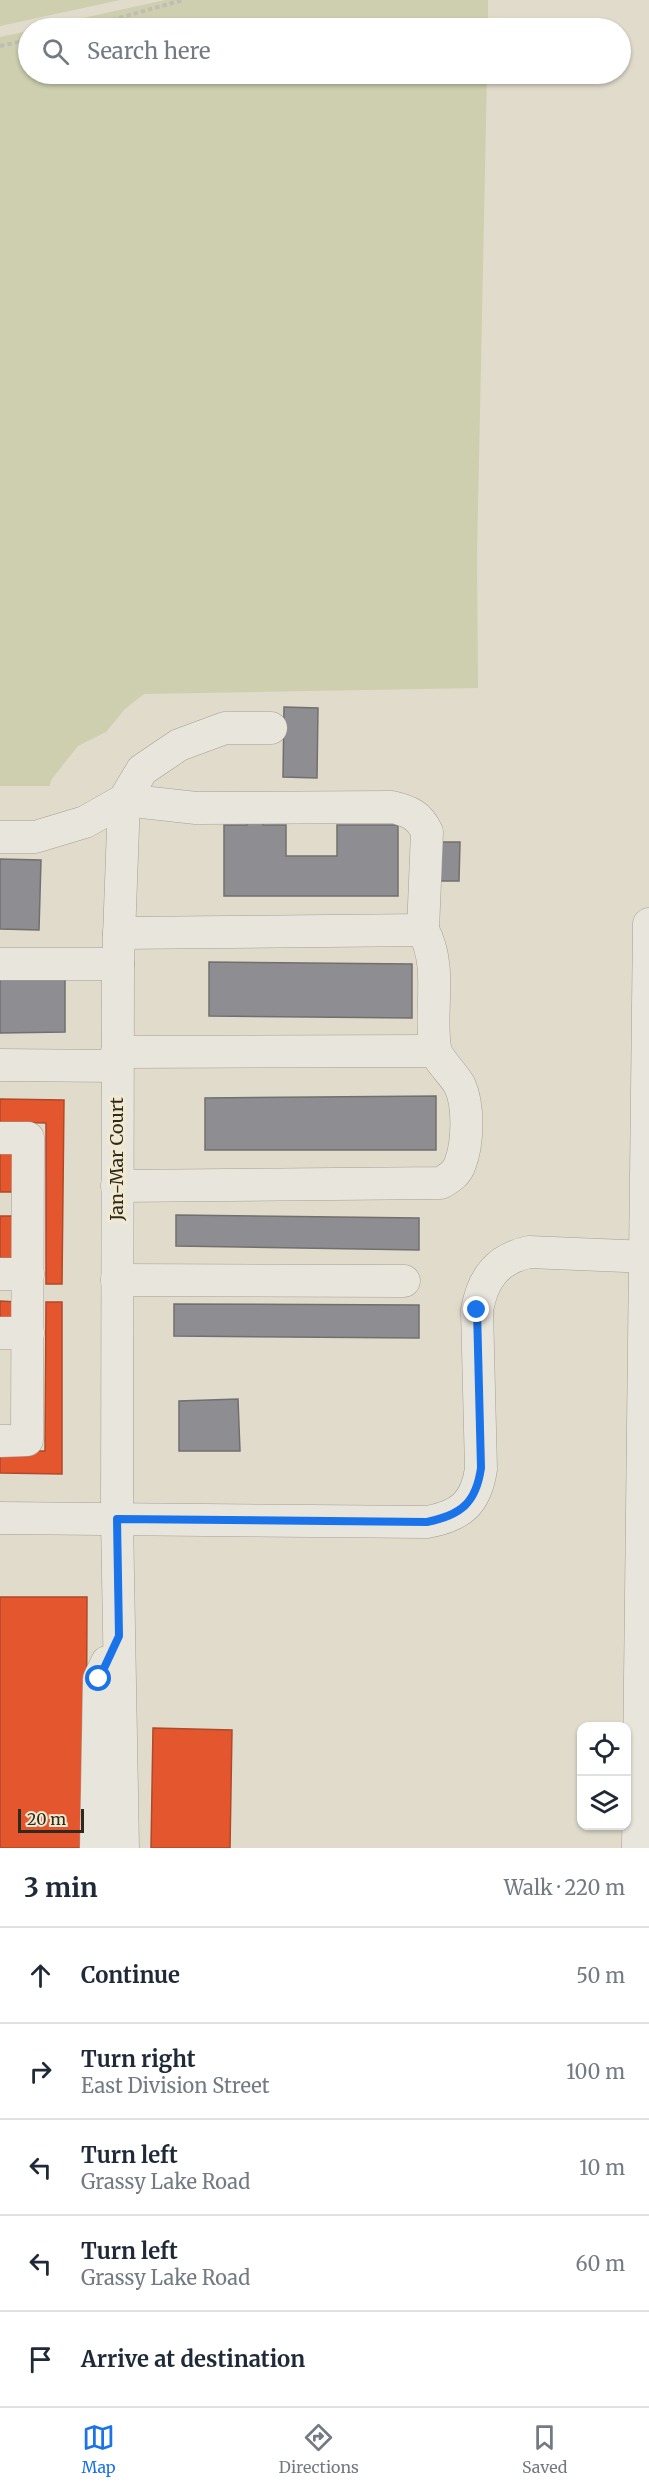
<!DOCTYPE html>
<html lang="en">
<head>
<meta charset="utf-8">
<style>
  :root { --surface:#fff; --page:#f2f2f3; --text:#1f2937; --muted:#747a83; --line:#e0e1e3; --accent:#1a73e8 }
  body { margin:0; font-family:Merriweather,serif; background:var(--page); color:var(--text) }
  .controls { position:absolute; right:18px; bottom:18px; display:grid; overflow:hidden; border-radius:12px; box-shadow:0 2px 4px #0004 }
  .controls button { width:54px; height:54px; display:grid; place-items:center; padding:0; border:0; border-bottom:2px solid var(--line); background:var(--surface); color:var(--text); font:30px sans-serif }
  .scale { position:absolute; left:18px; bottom:15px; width:66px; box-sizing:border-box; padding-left:6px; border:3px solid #32291e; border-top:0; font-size:16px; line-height:21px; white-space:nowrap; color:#32291e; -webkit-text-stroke:4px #f1ead1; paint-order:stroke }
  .stop { position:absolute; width:18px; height:18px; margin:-14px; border:4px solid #1a73e8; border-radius:50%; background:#fff }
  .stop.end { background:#1a73e8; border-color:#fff; box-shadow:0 2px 6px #0008 }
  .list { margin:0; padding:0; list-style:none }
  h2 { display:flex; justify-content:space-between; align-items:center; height:78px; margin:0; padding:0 24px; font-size:26px }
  h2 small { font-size:20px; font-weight:400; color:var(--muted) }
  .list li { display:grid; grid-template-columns:39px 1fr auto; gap:18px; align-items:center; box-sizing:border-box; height:96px; padding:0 24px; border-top:2px solid var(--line) }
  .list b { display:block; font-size:22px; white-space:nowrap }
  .list p { margin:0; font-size:20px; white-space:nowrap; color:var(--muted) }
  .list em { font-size:20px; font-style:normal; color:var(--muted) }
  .icon { flex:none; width:33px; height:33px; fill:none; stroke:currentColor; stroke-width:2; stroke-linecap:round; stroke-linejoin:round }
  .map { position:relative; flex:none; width:649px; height:1848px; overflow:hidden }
  .search { position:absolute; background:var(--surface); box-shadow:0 2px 4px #0004; left:18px; right:18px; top:18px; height:66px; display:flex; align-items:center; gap:15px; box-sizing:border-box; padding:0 21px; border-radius:33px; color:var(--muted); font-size:22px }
  .sheet { height:558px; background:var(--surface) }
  nav { display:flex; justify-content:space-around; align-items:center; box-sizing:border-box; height:84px; border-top:2px solid var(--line); background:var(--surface); font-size:16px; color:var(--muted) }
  nav a { display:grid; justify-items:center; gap:3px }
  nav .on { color:var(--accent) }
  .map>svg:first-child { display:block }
  .green { fill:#cdcfaf }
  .shops { fill:#e4572e; stroke:#af4929; stroke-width:1.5 }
  .industry { fill:#8d8d92; stroke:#726f6f; stroke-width:1.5 }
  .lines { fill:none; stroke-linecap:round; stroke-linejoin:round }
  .minor-casing { stroke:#a5a095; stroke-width:33 }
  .path { stroke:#c1bdb4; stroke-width:4; stroke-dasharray:4.5 3; stroke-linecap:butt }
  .minor { stroke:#e8e5dc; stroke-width:32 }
  .route { stroke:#1a73e8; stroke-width:8 }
  .labels { text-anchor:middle; stroke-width:6; stroke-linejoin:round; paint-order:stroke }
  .street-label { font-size:18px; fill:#32291e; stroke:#f1ead1 }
</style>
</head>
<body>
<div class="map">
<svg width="649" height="1848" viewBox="0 0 649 1848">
  <rect width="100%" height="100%" fill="#e0dbcb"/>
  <g class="green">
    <polygon points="0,0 120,0 0,26"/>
    <polygon points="165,0 488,0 488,28 38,28"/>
    <polygon points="28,31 28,74 487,74 477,556 478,688 144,694 125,709 106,732 78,746 51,780 50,786 0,786 0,37"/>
  </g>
  <g class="shops">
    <polygon points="0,1099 64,1100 62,1284 46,1284 46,1123 0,1122"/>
    <polygon points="0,1150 18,1150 17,1192 0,1192"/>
    <rect x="0" y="1216" width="17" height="42"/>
    <polygon points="0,1301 17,1302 17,1323 0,1323"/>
    <polygon points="46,1302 62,1302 62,1474 0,1473 0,1451 45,1451"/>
    <polygon points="0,1597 87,1597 86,1848 0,1848"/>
    <polygon points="153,1728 232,1730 230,1848 151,1848"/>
  </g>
  <g class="industry">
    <polygon points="284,707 318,708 317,778 283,777"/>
    <polygon points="247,817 263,817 263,825 286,825 286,856 337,856 337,825 398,825 398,896 224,896 224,825 247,825"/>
    <polygon points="441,842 460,842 459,881 440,881"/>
    <polygon points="0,859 41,860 39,930 0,929"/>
    <polygon points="209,962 412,964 412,1018 209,1016"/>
    <polygon points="0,975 65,975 65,1032 0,1033"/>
    <polygon points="436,1096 436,1150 205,1150 205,1098"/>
    <polygon points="176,1215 419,1218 419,1250 176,1246"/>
    <polygon points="174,1304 419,1305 419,1338 174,1336"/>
    <polygon points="238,1399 240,1451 179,1451 179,1401"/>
  </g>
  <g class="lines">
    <defs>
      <g id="minor">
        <path d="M124,800L196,808L392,807C409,811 419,815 427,832L423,930"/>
        <polyline points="0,837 35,837 85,822 124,800 142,770 179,745 225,728 271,728"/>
        <polyline points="0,964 118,964"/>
        <polyline points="117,1052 435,1051"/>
        <polyline points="0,1065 117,1066"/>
        <polyline points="0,1138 28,1138 27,1440 0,1441"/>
        <path d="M117,1186L441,1183C449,1178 457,1174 460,1164C468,1144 469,1106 460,1086C454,1074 437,1060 435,1048C429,1008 443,967 423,930L119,933"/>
        <polyline points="0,1274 28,1274"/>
        <polyline points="117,1280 404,1281"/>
        <polyline points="0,1333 28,1333"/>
        <path d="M0,1518L427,1522C461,1516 476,1503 481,1469L477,1310C483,1278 497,1259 529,1252L649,1257"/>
        <polyline points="96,1848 99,1679 107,1662"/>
        <polyline points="123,1848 117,1519 118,964 124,800"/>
        <polyline points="638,1848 649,924"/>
      </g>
    </defs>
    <use href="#minor" class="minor-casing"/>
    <g class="path">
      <polyline points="83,28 183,0"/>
      <polyline points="0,46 28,40"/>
    </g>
    <use href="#minor" class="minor"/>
  </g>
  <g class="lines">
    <path class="route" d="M99,1679L119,1636L117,1519L427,1522C461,1515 476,1503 481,1468L477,1310"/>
  </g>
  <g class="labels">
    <g class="street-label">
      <text transform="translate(117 1159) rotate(-90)" y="6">Jan-Mar Court</text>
    </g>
  </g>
</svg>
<div class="controls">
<button><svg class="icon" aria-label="locate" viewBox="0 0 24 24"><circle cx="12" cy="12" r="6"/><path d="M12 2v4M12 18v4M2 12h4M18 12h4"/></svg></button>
<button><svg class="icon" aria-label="layers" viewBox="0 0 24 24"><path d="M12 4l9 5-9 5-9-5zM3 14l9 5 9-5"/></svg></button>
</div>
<div class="scale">20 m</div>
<div class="stop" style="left:99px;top:1679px"></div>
<div class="stop end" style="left:477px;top:1310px"></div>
<div class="search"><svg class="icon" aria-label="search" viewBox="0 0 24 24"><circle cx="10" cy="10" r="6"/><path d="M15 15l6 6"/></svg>Search here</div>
</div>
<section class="sheet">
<h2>3 min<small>Walk · 220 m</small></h2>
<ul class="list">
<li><svg class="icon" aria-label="ahead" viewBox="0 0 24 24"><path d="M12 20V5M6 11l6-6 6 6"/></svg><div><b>Continue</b></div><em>50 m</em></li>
<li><svg class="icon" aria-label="right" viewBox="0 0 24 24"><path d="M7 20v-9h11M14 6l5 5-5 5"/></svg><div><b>Turn right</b><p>East Division Street</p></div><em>100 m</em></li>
<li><svg class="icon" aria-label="left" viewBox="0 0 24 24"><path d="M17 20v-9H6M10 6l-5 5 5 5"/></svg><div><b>Turn left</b><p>Grassy Lake Road</p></div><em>10 m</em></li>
<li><svg class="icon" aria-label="left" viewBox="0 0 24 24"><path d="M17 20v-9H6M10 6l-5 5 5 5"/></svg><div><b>Turn left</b><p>Grassy Lake Road</p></div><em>60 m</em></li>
<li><svg class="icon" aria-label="arrive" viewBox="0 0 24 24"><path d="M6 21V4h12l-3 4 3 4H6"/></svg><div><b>Arrive at destination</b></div></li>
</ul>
</section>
<nav>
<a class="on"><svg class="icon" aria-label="map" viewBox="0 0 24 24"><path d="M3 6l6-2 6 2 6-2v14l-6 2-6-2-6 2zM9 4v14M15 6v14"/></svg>Map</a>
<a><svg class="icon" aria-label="directions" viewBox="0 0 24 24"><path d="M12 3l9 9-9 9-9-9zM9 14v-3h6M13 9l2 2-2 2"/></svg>Directions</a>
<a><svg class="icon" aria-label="saved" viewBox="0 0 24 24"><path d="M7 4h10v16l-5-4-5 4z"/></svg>Saved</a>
</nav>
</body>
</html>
